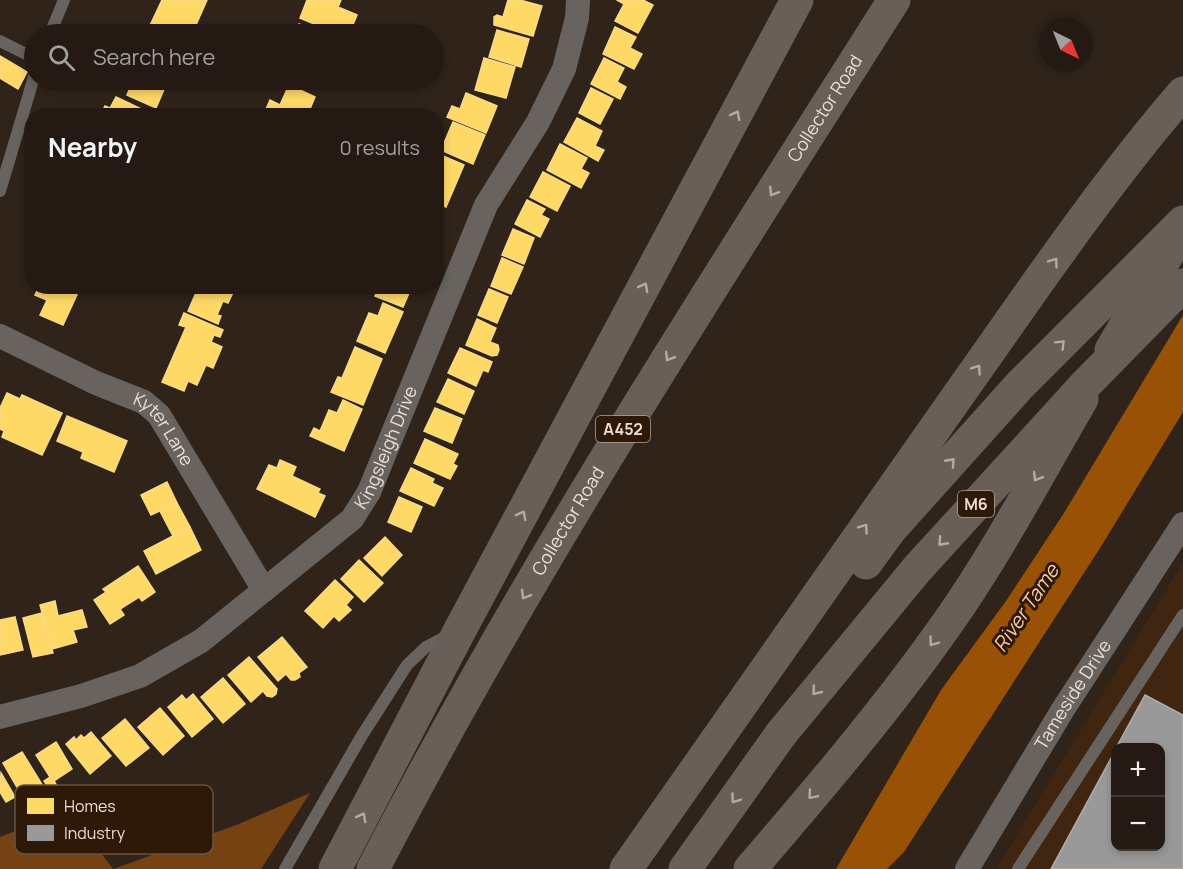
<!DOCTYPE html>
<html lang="en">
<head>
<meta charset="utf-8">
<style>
  :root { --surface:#241a13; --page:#302721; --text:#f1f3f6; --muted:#a3a1a0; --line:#413833 }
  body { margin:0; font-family:Manrope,sans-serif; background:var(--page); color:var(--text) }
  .controls { position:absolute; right:18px; bottom:18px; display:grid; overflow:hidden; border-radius:12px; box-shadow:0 3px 9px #0003 }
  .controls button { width:54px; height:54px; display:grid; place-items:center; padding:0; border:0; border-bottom:2px solid var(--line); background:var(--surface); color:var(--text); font:30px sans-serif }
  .compass { position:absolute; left:1039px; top:18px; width:54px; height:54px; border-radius:50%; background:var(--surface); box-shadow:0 3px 9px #0003; rotate:137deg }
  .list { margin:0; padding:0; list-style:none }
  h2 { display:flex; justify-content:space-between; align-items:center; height:78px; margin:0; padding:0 24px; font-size:26px }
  h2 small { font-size:20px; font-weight:400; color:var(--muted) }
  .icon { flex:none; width:33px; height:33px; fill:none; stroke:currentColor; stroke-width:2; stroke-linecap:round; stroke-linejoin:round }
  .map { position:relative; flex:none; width:1183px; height:869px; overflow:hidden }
  .search { position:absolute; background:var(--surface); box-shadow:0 3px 9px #0003; left:24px; top:24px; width:420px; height:66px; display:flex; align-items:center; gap:15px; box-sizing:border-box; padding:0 21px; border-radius:33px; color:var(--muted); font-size:22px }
  .panel { position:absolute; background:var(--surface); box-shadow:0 3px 9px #0003; left:24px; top:108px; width:420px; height:186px; border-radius:24px }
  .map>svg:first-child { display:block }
  .built { fill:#402510; fill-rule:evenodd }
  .forest { fill:#774212 }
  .water { fill:#985105 }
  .homes { fill:#ffd966; stroke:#f9da86; stroke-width:1.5 }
  .industry { fill:#999; stroke:#b2adaa; stroke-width:1.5 }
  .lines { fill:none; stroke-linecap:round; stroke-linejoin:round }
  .lane { stroke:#68635f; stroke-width:12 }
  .street { stroke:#68635f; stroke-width:24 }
  .highway { stroke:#685f58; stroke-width:33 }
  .highway-bridge { stroke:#685f58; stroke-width:33 }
  .oneway { stroke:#b7aaa1 }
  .labels { text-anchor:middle; stroke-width:6; stroke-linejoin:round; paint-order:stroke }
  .shield { fill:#2e1807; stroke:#b3a195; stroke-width:1.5 }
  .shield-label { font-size:16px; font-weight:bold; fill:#ecdcd2 }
  .street-label { font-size:18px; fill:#ecdcd2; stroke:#2e1807 }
  .water-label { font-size:20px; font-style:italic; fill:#f7ccae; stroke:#2e1807 }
  .key { fill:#2e1807; stroke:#675344; stroke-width:1.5 }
  .key-label { font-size:16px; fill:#ecdcd2 }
</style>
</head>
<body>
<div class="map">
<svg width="1183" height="869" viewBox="0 0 1183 869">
  <rect width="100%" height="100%" fill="#302319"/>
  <path class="built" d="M1183,562V869H996L1182,564ZM1116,748H1160V846H1116Z"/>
  <polygon class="forest" points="310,793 261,869 0,869 0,837 23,828 92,841 113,869 239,824"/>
  <polygon class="water" points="1183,315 1183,412 1102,545 904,852 887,869 836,869 941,690 1006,601 1064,513"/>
  <g class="homes">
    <polygon points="162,0 207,0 192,34 146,34"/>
    <polygon points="307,0 341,0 338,7 357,15 352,27 342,23 338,34 300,18"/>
    <polygon points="508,0 520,0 542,6 533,36 494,25 494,17 497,15 503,17"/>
    <polygon points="617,0 643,0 653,5 638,33 615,21 624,4"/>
    <polygon points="299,24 325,34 295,34"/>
    <polygon points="615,27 636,37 630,48 642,54 634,69 603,54"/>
    <polygon points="497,30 529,39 521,67 489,57"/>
    <polygon points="0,56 27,72 18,89 0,78"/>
    <polygon points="484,58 515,67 506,98 475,90"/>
    <polygon points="604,58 624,68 617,82 626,87 620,99 591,84"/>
    <polygon points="133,80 168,80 156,108 127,95"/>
    <polygon points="289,85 315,97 307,116 263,116 270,100 280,105"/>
    <polygon points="591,88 613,99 600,124 579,113"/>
    <polygon points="466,93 497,106 486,133 447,117 452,106 460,109"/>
    <polygon points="116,97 148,112 146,116 100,116 105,106 110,108"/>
    <polygon points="577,118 602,131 595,146 604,150 598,161 564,142"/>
    <polygon points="453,122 485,135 473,164 441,150"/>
    <polygon points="560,144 587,158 581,169 589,173 581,188 547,170"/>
    <polygon points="436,153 464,165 446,207 436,203"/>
    <polygon points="543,172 570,186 557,211 530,197"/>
    <polygon points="527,200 545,209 541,215 549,219 540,237 515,224"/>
    <polygon points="513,229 534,238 524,264 502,255"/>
    <polygon points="502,258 523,267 511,294 491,286"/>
    <polygon points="39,286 81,286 63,325 40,315 47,300 35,295"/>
    <polygon points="199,286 236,286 228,303 223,301 217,315 221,316 218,324 188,311"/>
    <polygon points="379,286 412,286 403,307 375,296"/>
    <polygon points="489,289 508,297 497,323 478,315"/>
    <polygon points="383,303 403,312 385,353 357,341 369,313 378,316"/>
    <polygon points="184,313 223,330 220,337 214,335 211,342 222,347 213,368 206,365 197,385 188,381 184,391 162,382 186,327 179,325"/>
    <polygon points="477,319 496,328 490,342 498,345 499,350 497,355 492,356 466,345"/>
    <polygon points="355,347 382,359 363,405 331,392 338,377 342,378"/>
    <polygon points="460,348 492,362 488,372 483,370 476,386 448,373"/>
    <polygon points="448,379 474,391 464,414 437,402"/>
    <polygon points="7,393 20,399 22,395 62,413 42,455 2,437 4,431 0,429 0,408"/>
    <polygon points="343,400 362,409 344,451 310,436 314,428 320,431 329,410 337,413"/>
    <polygon points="435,408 462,419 452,443 424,431"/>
    <polygon points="67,416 127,441 114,472 81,458 83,452 57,441"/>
    <polygon points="425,439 458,454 453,464 457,466 450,479 414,463"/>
    <polygon points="280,460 296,467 292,476 320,489 318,493 325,496 315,517 257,489 269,465 277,468"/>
    <polygon points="411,468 434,479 432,483 443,488 434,506 400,491"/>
    <polygon points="167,482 177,503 151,515 141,495"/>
    <polygon points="399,497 422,507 411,532 388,522"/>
    <polygon points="177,503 190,527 173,536 160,511"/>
    <polygon points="190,527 201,550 156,574 144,551"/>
    <polygon points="385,537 402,555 382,576 364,558"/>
    <polygon points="359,560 383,583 364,602 341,579"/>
    <polygon points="138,566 155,592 142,601 139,597 120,609 124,615 110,624 94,600 106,592 103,589"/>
    <polygon points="335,580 353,597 346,605 351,610 339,621 334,616 323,628 305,611"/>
    <polygon points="55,601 58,616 82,610 87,627 73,630 77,642 52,649 40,605"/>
    <polygon points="42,613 53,653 33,657 23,618"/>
    <polygon points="15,617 23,650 0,655 0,620"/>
    <polygon points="282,637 307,667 299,673 300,677 295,680 291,680 286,674 278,681 258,657"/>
    <polygon points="249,657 277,689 276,694 272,697 267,696 263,691 251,702 228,675"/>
    <polygon points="223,678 245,704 223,723 201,697"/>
    <polygon points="193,694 213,719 192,737 168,707 182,695 186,700"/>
    <polygon points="160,708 184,736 163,755 138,727"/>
    <polygon points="125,719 149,748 126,766 102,738"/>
    <polygon points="91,732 111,756 90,774 66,744 74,737 76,740 81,735 84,738"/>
    <polygon points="56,742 72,769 54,781 60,791 53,795 44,781 50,777 36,755"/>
    <polygon points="22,752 43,786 41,791 36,793 31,791 27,784 18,789 3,763"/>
    <polygon points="1,773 15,797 6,802 0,792"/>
  </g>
  <polygon class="industry" points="1145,695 1183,715 1183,869 1051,869 1116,749 1116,846 1160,846 1160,748 1116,748"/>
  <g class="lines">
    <g class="lane">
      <polyline points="50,34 64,0"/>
      <polyline points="0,41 34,58"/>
      <polyline points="0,191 34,77"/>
      <polyline points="285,869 361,737 407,665 426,647 449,635"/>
      <polyline points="1018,869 1183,615"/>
    </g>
    <g class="street">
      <path id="s1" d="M0,336L96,383L144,402L159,415L264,590"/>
      <path id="s2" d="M0,717L81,696L140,676L201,641L352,519L369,492L486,205L538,122L564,69L577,18L578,0"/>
      <path id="s3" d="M967,869L1062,711L1183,524"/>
    </g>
    <g class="highway">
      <polyline points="1111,350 1169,252"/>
      <polyline points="866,563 890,530 1020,385 1183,222"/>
      <polyline points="335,869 461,628 797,0"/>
      <path id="s4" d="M373,869C528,569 713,286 894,0"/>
      <path d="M626,869C735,711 846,554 957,397C1030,294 1101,188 1183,93"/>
      <polyline points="685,869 781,734"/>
      <path d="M750,869C819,789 888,708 949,621C998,551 1039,473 1082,399"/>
    </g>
    <polyline class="highway-bridge" points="781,734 917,569 1086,384 1183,285"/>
  </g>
  <defs><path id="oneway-chevron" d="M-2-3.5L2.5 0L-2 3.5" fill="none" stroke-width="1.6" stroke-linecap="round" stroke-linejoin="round" transform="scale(1.5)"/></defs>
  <g class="oneway">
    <use href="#oneway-chevron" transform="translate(736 115) rotate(-62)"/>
    <use href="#oneway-chevron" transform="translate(773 192) rotate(122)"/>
    <use href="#oneway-chevron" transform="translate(1054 262) rotate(-54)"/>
    <use href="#oneway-chevron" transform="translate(644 287) rotate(-62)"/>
    <use href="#oneway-chevron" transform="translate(1061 344) rotate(-45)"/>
    <use href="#oneway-chevron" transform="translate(669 357) rotate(122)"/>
    <use href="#oneway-chevron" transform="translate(977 369) rotate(-55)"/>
    <use href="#oneway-chevron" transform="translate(951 462) rotate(-48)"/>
    <use href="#oneway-chevron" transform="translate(1037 477) rotate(121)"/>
    <use href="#oneway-chevron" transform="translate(522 515) rotate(-62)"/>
    <use href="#oneway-chevron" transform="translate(864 528) rotate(-55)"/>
    <use href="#oneway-chevron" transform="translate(942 542) rotate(132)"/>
    <use href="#oneway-chevron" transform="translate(525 595) rotate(120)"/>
    <use href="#oneway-chevron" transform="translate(933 642) rotate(126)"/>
    <use href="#oneway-chevron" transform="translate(816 691) rotate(129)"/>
    <use href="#oneway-chevron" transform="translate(812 795) rotate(130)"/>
    <use href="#oneway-chevron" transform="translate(735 799) rotate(125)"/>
    <use href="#oneway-chevron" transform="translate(362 817) rotate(-62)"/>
  </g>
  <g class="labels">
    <g class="shield">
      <rect x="596" y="416" width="54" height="26" rx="4.5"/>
      <rect x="958" y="491" width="36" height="26" rx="4.5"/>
    </g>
    <g class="shield-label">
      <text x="623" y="435">A452</text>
      <text x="976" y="510">M6</text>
    </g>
    <g class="street-label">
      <text dy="6" stroke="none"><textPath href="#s4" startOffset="885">Collector Road</textPath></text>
      <text dy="6" stroke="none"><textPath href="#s1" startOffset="192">Kyter Lane</textPath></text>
      <text dy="6" stroke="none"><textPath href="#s2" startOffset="490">Kingsleigh Drive</textPath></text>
      <text dy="6" stroke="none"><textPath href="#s4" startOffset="399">Collector Road</textPath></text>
      <text dy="6" stroke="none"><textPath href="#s3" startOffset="204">Tameside Drive</textPath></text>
    </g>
    <g class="water-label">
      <text transform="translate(1026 608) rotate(-56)" y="7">River Tame</text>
    </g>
  </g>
  <rect x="15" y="785" width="198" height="69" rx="9" class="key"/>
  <rect x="27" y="798" width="27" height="16" fill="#ffd966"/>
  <rect x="27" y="825" width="27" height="16" fill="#999"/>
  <g class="key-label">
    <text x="64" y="812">Homes</text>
    <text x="64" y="839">Industry</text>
  </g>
</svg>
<div class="controls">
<button>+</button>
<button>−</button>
</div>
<svg class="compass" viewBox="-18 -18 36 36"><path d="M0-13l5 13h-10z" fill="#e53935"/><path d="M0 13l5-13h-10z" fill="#a3a1a0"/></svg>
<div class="search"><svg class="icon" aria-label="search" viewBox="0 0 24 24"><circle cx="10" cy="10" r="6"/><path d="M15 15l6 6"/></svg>Search here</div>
<section class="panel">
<h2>Nearby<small>0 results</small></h2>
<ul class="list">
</ul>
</section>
</div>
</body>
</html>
